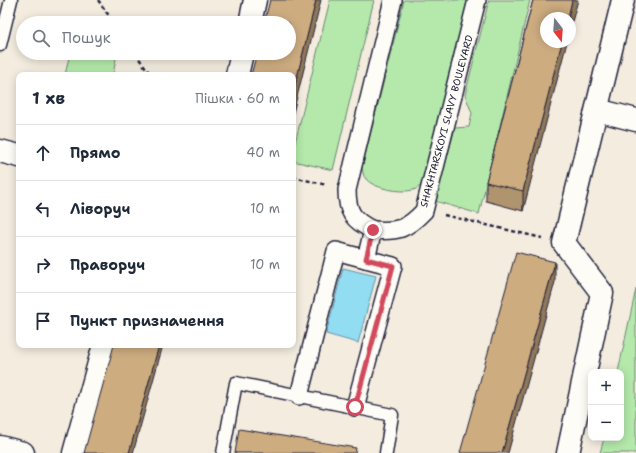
<!DOCTYPE html>
<html lang="uk">
<head>
<meta charset="utf-8">
<style>
  :root { --surface:#fff; --page:#f2f2f3; --text:#1f2937; --muted:#747a83; --line:#e0e1e3 }
  body { margin:0; font-family:"Shantell Sans",sans-serif; background:var(--page); color:var(--text) }
  .controls { position:absolute; right:12px; bottom:12px; display:grid; overflow:hidden; border-radius:8px; box-shadow:0 2px 10px #0003 }
  .controls button { width:36px; height:36px; display:grid; place-items:center; padding:0; border:0; border-bottom:1px solid var(--line); background:var(--surface); color:var(--text); font:20px sans-serif }
  .compass { position:absolute; left:540px; top:12px; width:36px; height:36px; border-radius:50%; background:var(--surface); box-shadow:0 2px 10px #0003; rotate:163deg }
  .stop { position:absolute; width:12px; height:12px; margin:-9px; border:3px solid #d1495b; border-radius:50%; background:#fff }
  .stop.end { background:#d1495b; border-color:#fff; box-shadow:0 1px 4px #0008 }
  .list { margin:0; padding:0; list-style:none }
  h2 { display:flex; justify-content:space-between; align-items:center; height:52px; margin:0; padding:0 16px; font-size:17px }
  h2 small { font-size:13px; font-weight:400; color:var(--muted) }
  .list li { display:grid; grid-template-columns:26px 1fr auto; gap:12px; align-items:center; box-sizing:border-box; height:56px; padding:0 16px; border-top:1px solid var(--line) }
  .list b { display:block; font-size:15px; white-space:nowrap }
  .list em { font-size:13px; font-style:normal; color:var(--muted) }
  .icon { flex:none; width:22px; height:22px; fill:none; stroke:currentColor; stroke-width:2; stroke-linecap:round; stroke-linejoin:round }
  .map { position:relative; flex:none; width:636px; height:453px; overflow:hidden }
  .search { position:absolute; background:var(--surface); box-shadow:0 2px 10px #0003; left:16px; top:16px; width:280px; height:44px; display:flex; align-items:center; gap:10px; box-sizing:border-box; padding:0 14px; border-radius:22px; color:var(--muted); font-size:15px }
  .panel { position:absolute; background:var(--surface); box-shadow:0 2px 10px #0003; left:16px; top:72px; width:280px; height:276px; border-radius:8px }
  .map>svg:first-child { display:block }
  .green { fill:#b4e9ab; stroke:#6b8673 }
  .water { fill:#92ddf2; stroke:#6592a9 }
  .lines { fill:none; stroke-linecap:round; stroke-linejoin:round }
  .service-casing { stroke:#22223b; stroke-width:15 }
  .pedestrian-casing { stroke:#22223b; stroke-width:20 }
  .minor-casing { stroke:#22223b; stroke-width:25 }
  .path { stroke:#22223b; stroke-width:2.5; stroke-dasharray:4 3; stroke-linecap:butt }
  .service { stroke:#fdfcf7; stroke-width:12 }
  .pedestrian { stroke:#fdfcf7; stroke-width:17 }
  .minor { stroke:#fdfcf7; stroke-width:22 }
  .wall { fill:#b0946e; stroke:#22223b }
  .shaded-wall { fill:#90785a; stroke:#22223b }
  .building { fill:#cdac80; stroke:#22223b }
  .route { stroke:#d1495b; stroke-width:5 }
  .labels { text-anchor:middle; stroke-width:4; stroke-linejoin:round; paint-order:stroke }
  .street-label { font-size:10px; fill:#22223b; stroke:#fdfcf7 }
</style>
</head>
<body>
<div class="map">
<svg width="636" height="453" viewBox="0 0 636 453">
  <rect width="100%" height="100%" fill="#f3ecdf"/>
  <filter id="ink" filterUnits="userSpaceOnUse"><feTurbulence type="fractalNoise" baseFrequency=".025" numOctaves="2"/><feDisplacementMap in="SourceGraphic" scale="8" xChannelSelector="R" yChannelSelector="G"/><feConvolveMatrix kernelMatrix="1 2 1 2 8 2 1 2 1" color-interpolation-filters="sRGB"/></filter>
  <g filter="url(#ink)">
    <g class="green">
      <polygon points="330,0 374,0 333,170 293,161 293,151"/>
      <path d="M404,0H470L423,183C420,186 418,189 413,190C402,193 374,189 366,179C363,176 363,172 362,168Z"/>
      <polygon points="489,0 530,0 479,214 435,201 455,128 469,127 472,113 465,95"/>
      <polygon points="70,53 117,53 113,75 65,75"/>
      <polygon points="636,289 636,453 600,453 604,438 621,438 621,372 618,372"/>
    </g>
    <polygon class="water" points="343,268 376,276 358,343 326,334"/>
    <g class="lines">
      <defs>
        <g id="service">
          <polyline points="0,45 11,0"/>
          <polyline points="223,453 236,383 392,415 386,453"/>
        </g>
        <g id="pedestrian">
          <path d="M373,230C353,221 347,212 347,190L393,0"/>
          <polyline points="299,396 336,251 366,259"/>
          <path d="M355,407L393,266L366,259L373,230C398,232 407,229 424,211L477,0"/>
        </g>
        <g id="minor">
          <polyline points="250,23 255,0"/>
          <polyline points="237,75 242,53"/>
          <polyline points="597,110 636,120"/>
          <polyline points="0,151 19,156"/>
          <polyline points="0,447 23,453"/>
          <polyline points="74,453 104,345"/>
          <polyline points="568,453 602,293 564,243 623,0"/>
        </g>
      </defs>
      <use href="#service" class="service-casing"/>
      <use href="#pedestrian" class="pedestrian-casing"/>
      <use href="#minor" class="minor-casing"/>
      <g class="path">
        <polyline points="98,0 114,23"/>
        <polyline points="135,53 151,75"/>
        <polyline points="293,177 327,185"/>
        <polyline points="444,215 542,238"/>
      </g>
      <use href="#service" class="service"/>
      <use href="#pedestrian" class="pedestrian"/>
      <use href="#minor" class="minor"/>
    </g>
    <polygon class="wall" points="533,0 523,211 486,201 486,182"/>
    <g class="shaded-wall">
      <polygon points="316,0 321,0 293,113 293,93"/>
      <polygon points="572,0 578,0 570,29 570,18 568,18"/>
      <polygon points="562,42 567,42 523,211 523,191"/>
      <polygon points="555,262 555,282 508,453 502,453"/>
      <polygon points="159,345 163,345 133,453 129,453"/>
    </g>
    <g class="building">
      <polygon points="270,0 316,0 293,93 293,75 251,75 257,53 289,53 289,23 264,23"/>
      <polygon points="533,0 572,0 568,18 546,18 546,42 562,42 523,191 486,182"/>
      <polygon points="516,252 555,262 502,453 460,453"/>
      <polygon points="114,345 159,345 129,453 84,453"/>
      <polygon points="239,429 356,448 355,453 235,453"/>
    </g>
  </g>
  <g class="lines" filter="url(#ink)">
    <polyline class="route" points="355,407 393,266 366,259 373,230"/>
  </g>
  <g class="labels">
    <g class="street-label">
      <text transform="translate(446 121) rotate(-75)" y="4">SHAKHTARSKOYI SLAVY BOULEVARD</text>
    </g>
  </g>
</svg>
<div class="controls">
<button>+</button>
<button>−</button>
</div>
<svg class="compass" viewBox="-18 -18 36 36"><path d="M0-13l5 13h-10z" fill="#e53935"/><path d="M0 13l5-13h-10z" fill="#747a83"/></svg>
<div class="stop" style="left:355px;top:407px"></div>
<div class="stop end" style="left:373px;top:230px"></div>
<div class="search"><svg class="icon" aria-label="search" viewBox="0 0 24 24"><circle cx="10" cy="10" r="6"/><path d="M15 15l6 6"/></svg>Пошук</div>
<section class="panel">
<h2>1 хв<small>Пішки · 60 m</small></h2>
<ul class="list">
<li><svg class="icon" aria-label="ahead" viewBox="0 0 24 24"><path d="M12 20V5M6 11l6-6 6 6"/></svg><div><b>Прямо</b></div><em>40 m</em></li>
<li><svg class="icon" aria-label="left" viewBox="0 0 24 24"><path d="M17 20v-9H6M10 6l-5 5 5 5"/></svg><div><b>Ліворуч</b></div><em>10 m</em></li>
<li><svg class="icon" aria-label="right" viewBox="0 0 24 24"><path d="M7 20v-9h11M14 6l5 5-5 5"/></svg><div><b>Праворуч</b></div><em>10 m</em></li>
<li><svg class="icon" aria-label="arrive" viewBox="0 0 24 24"><path d="M6 21V4h12l-3 4 3 4H6"/></svg><div><b>Пункт призначення</b></div></li>
</ul>
</section>
</div>
</body>
</html>
